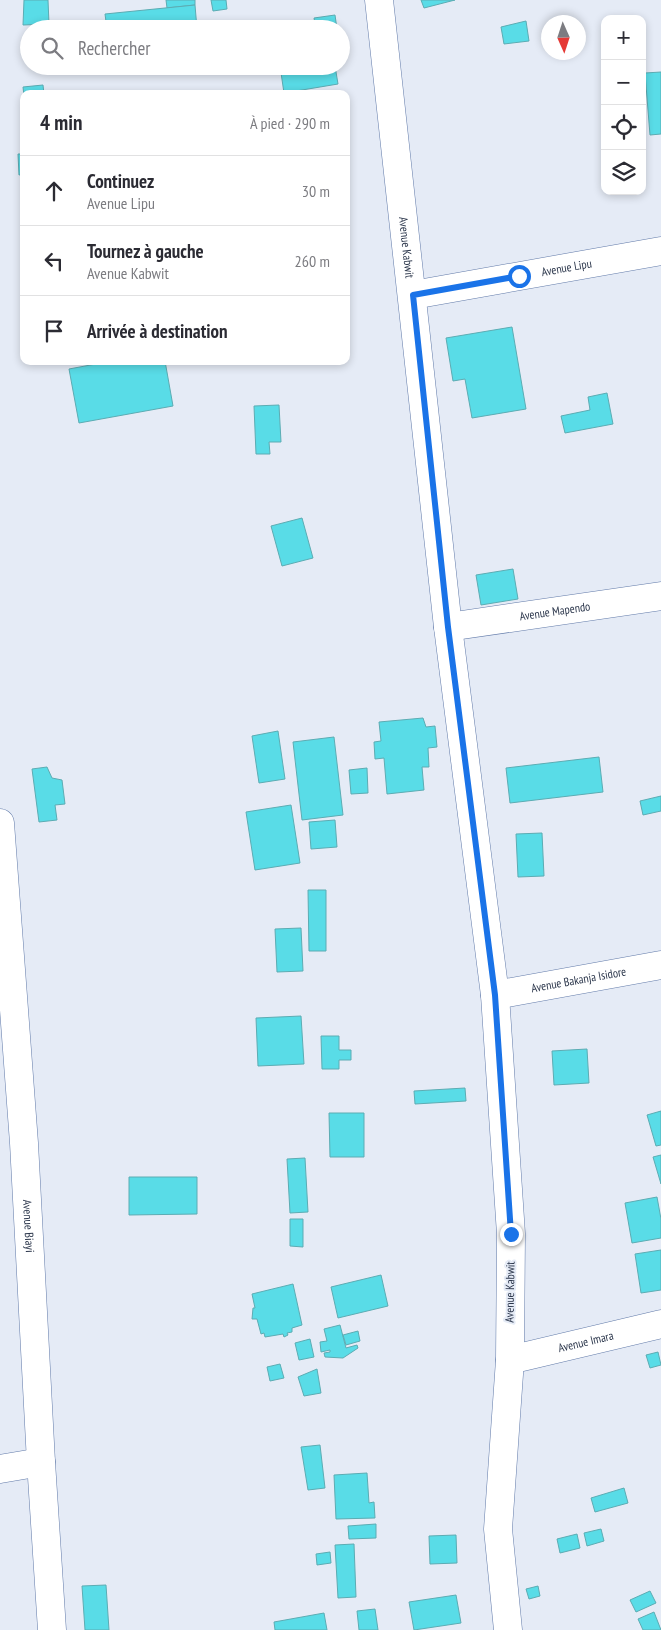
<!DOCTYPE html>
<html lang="fr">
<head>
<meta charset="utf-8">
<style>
  :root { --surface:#fff; --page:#f7f7f7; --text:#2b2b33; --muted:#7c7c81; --line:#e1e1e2 }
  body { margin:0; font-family:"PT Sans Narrow",sans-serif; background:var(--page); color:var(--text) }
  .controls { position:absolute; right:15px; top:15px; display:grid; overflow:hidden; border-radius:10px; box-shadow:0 2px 8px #0003 }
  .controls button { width:45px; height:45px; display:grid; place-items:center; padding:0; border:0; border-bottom:1px solid var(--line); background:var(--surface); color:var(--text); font:25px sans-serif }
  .compass { position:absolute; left:541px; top:15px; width:45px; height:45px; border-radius:50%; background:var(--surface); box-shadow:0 2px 8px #0003; rotate:177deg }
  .stop { position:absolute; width:15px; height:15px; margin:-11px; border:4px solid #1a73e8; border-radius:50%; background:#fff }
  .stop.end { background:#1a73e8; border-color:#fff; box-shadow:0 1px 5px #0008 }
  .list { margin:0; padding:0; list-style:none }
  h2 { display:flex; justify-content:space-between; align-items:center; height:65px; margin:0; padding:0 20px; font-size:21px }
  h2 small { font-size:16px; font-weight:400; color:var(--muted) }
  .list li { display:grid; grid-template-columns:32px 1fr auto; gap:15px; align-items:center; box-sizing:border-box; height:70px; padding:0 20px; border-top:1px solid var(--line) }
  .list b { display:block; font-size:19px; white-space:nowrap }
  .list p { margin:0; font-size:16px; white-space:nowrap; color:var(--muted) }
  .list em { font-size:16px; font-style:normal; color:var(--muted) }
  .icon { flex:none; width:28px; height:28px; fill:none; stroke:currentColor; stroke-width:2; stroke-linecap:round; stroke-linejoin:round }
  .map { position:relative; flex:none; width:661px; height:1630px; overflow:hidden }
  .search { position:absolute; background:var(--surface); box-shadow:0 2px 8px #0003; left:20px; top:20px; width:330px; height:55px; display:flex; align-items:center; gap:12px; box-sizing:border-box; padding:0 18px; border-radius:28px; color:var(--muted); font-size:19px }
  .panel { position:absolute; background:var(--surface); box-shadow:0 2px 8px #0003; left:20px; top:90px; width:330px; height:275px; border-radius:10px }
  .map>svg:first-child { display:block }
  .building { fill:#59dce7; stroke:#5cacb3 }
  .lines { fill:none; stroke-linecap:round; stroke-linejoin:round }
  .minor-casing { stroke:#617aa9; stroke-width:29 }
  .minor { stroke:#fff; stroke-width:28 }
  .route { stroke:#1a73e8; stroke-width:6 }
  .labels { text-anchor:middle; stroke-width:4; stroke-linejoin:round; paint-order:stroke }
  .street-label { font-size:12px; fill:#2c374c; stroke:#e5ebf6 }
</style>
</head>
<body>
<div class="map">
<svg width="661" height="1630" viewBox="0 0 661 1630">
  <rect width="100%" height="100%" fill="#e5ebf6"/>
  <g class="building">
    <polygon points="24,0 48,0 49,24 23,25"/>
    <polygon points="166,0 195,0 195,5 167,8"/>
    <polygon points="211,0 226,0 227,9 213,11"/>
    <polygon points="421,0 455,0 424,8"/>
    <polygon points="195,5 197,29 107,29 105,14"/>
    <polygon points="335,15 337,29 316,29 314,18"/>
    <polygon points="526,21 529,41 504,44 501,27"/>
    <polygon points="280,66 335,66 338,84 284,93"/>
    <polygon points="661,72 661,134 650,135 645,73"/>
    <polygon points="43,85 44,94 24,94 24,96 23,87"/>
    <polygon points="18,154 24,154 24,174 19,175"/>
    <polygon points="512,327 526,409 472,418 465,379 453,381 446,338"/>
    <polygon points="112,361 165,361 173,406 79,423 69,369"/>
    <polygon points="607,393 613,424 565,433 561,416 590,410 588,397"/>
    <polygon points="279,405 281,442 269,442 270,454 256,454 254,406"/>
    <polygon points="302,518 313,558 282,566 271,526"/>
    <polygon points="513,569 518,599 481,605 476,575"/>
    <polygon points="423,718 426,727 435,726 437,747 428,748 429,767 422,767 424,790 387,794 384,758 375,759 374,742 381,741 379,722"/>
    <polygon points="278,731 285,779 259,783 252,736"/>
    <polygon points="334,737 343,815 302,820 293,742"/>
    <polygon points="599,757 603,792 510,803 506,768"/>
    <polygon points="47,767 52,778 62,780 65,804 55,805 57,820 39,822 32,769"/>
    <polygon points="367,768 368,793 351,794 349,770"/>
    <polygon points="661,796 661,811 643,815 640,801"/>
    <polygon points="291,805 300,863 255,870 246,812"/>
    <polygon points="335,820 337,847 311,849 309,822"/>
    <polygon points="542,833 544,876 518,877 516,834"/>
    <polygon points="308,890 326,890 326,951 309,951"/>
    <polygon points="301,928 303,971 277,972 275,929"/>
    <polygon points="301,1016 304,1064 258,1066 256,1018"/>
    <polygon points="321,1036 339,1036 339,1050 351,1050 351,1060 339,1060 339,1069 322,1069"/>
    <polygon points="587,1049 589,1083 554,1085 552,1051"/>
    <polygon points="465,1088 466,1101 415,1104 414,1091"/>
    <polygon points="661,1111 661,1145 656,1146 647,1115"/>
    <polygon points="329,1113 364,1113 364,1157 330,1157"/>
    <polygon points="661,1155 661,1184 653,1157"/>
    <polygon points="305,1158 308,1212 290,1213 287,1159"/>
    <polygon points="129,1177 197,1177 197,1214 129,1215"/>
    <polygon points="657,1197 661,1219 661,1238 632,1243 625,1203"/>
    <polygon points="290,1219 303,1219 303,1247 290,1246"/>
    <polygon points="661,1250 661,1290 641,1293 635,1254"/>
    <polygon points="381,1275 388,1306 338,1318 331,1287"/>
    <polygon points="293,1284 302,1325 292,1328 292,1332 287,1333 288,1335 284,1337 283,1334 265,1337 264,1333 261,1334 257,1319 252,1319 253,1308 255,1308 252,1294"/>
    <polygon points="340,1325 346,1348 357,1345 358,1348 343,1358 325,1357 324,1353 330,1352 330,1350 321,1352 320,1342 327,1341 324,1329"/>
    <polygon points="358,1331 360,1341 346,1345 343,1335"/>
    <polygon points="310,1339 314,1357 299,1360 295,1343"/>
    <polygon points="658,1352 661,1365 650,1368 646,1355"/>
    <polygon points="280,1364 284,1378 270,1381 267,1367"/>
    <polygon points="317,1369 321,1393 304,1396 298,1377"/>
    <polygon points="320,1445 325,1488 308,1490 301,1447"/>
    <polygon points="367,1473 369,1503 374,1502 375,1518 336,1519 334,1475"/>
    <polygon points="624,1488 628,1503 595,1512 591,1498"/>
    <polygon points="376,1524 376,1538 349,1539 348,1526"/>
    <polygon points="601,1529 604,1541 587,1546 584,1533"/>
    <polygon points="577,1534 580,1548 560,1553 557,1539"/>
    <polygon points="456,1535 457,1563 430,1564 429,1536"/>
    <polygon points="354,1544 356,1597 338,1598 335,1545"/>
    <polygon points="330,1552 331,1563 317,1565 316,1554"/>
    <polygon points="106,1585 109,1630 85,1630 82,1586"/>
    <polygon points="538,1586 540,1596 529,1599 526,1589"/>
    <polygon points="650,1591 656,1603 636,1612 630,1600"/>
    <polygon points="456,1595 461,1623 414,1630 409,1602"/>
    <polygon points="375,1609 378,1630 359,1630 357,1611"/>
    <polygon points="654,1612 661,1630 643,1630 638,1619"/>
    <polygon points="324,1613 327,1630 275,1630 274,1622"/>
  </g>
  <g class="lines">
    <defs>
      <g id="minor">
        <path id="s1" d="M379,0L448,627L495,995L511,1234L510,1360L498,1529L508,1630"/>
        <path id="s2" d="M413,295L661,251"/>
        <path id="s3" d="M448,627L661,596"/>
        <path id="s4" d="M0,823L24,1143L41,1462L52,1630"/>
        <path id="s5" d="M495,995L661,965"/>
        <path id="s6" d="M510,1360L661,1324"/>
        <polyline points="0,1469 41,1462"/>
      </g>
    </defs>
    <use href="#minor" class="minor-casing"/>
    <use href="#minor" class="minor"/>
  </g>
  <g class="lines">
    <polyline class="route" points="511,1234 495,995 448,627 413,295 519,276"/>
  </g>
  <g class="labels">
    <g class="street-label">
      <text dy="4" stroke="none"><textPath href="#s1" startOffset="249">Avenue Kabwit</textPath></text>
      <text dy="4" stroke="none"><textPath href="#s2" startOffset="156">Avenue Lipu</textPath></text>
      <text dy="4" stroke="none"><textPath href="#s3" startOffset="108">Avenue Mapendo</textPath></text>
      <text dy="4" stroke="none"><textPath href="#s5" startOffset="85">Avenue Bakanja Isidore</textPath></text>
      <text dy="4" stroke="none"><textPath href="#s4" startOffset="404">Avenue Biayi</textPath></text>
      <text transform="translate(510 1292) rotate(-89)" y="4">Avenue Kabwit</text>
      <text dy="4" stroke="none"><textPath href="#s6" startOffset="78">Avenue Imara</textPath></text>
    </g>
  </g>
</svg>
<div class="controls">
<button>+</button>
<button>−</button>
<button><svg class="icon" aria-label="locate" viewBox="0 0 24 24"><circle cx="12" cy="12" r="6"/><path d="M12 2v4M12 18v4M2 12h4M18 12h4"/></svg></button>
<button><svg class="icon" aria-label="layers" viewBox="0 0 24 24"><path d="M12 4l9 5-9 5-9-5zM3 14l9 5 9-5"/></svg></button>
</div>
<svg class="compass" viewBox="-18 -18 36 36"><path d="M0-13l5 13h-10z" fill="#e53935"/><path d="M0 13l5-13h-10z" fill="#7c7c81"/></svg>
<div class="stop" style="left:519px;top:276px"></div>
<div class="stop end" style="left:511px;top:1234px"></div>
<div class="search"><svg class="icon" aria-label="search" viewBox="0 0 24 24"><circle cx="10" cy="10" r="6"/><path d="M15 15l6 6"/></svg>Rechercher</div>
<section class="panel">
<h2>4 min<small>À pied · 290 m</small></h2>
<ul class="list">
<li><svg class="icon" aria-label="ahead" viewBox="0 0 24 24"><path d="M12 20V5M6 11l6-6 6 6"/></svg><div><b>Continuez</b><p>Avenue Lipu</p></div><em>30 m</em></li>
<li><svg class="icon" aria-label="left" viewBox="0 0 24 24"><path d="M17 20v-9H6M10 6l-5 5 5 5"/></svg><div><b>Tournez à gauche</b><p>Avenue Kabwit</p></div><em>260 m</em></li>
<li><svg class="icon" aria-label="arrive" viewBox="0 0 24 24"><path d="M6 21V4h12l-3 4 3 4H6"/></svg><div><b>Arrivée à destination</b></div></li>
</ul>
</section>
</div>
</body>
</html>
